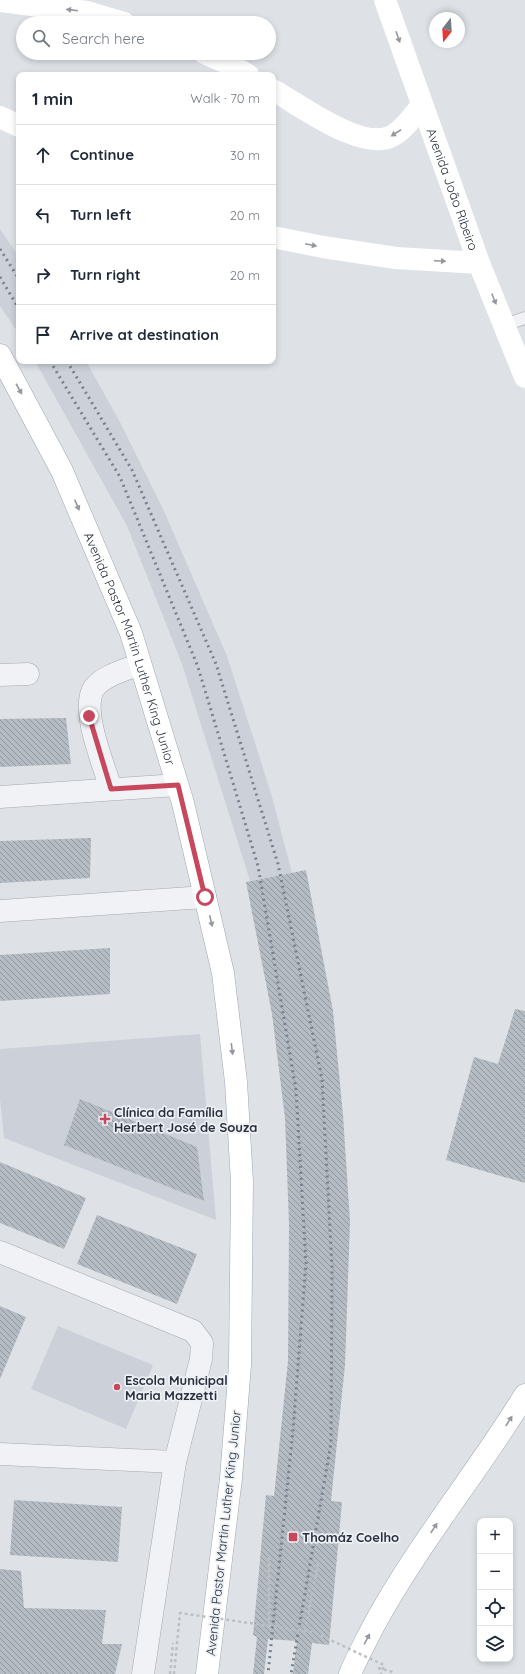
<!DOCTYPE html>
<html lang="en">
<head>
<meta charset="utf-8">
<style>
  :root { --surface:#fff; --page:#f2f2f3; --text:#1f2937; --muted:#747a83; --line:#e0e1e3 }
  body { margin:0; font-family:Quicksand,sans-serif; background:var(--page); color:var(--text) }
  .controls { position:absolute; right:12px; bottom:12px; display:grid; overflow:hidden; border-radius:8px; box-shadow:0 2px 6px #0003 }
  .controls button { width:36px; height:36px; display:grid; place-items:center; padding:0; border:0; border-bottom:1px solid var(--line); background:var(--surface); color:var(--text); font:20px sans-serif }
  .compass { position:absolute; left:429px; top:12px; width:36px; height:36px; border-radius:50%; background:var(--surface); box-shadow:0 2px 6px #0003; rotate:197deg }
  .stop { position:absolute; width:12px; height:12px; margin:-9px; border:3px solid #c7475d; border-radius:50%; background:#fff }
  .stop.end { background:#c7475d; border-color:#fff; box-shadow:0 1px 4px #0008 }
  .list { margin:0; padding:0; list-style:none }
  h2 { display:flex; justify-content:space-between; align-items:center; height:52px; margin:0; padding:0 16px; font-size:17px }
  h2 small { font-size:13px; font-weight:400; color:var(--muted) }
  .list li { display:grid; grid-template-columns:26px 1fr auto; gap:12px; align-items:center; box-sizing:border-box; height:60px; padding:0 16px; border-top:1px solid var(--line) }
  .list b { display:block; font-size:15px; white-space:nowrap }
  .list em { font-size:13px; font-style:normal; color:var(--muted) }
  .icon { flex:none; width:22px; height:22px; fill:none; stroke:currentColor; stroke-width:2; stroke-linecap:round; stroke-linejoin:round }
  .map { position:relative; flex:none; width:525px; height:1674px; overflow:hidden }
  .search { position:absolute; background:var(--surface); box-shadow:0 2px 6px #0003; left:16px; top:16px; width:260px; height:44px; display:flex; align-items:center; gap:10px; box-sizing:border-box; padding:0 14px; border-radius:22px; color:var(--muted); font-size:15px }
  .panel { position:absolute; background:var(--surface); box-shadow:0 2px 6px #0003; left:16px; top:72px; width:260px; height:292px; border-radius:8px }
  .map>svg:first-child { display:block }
  .built { fill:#ccd1d9 }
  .building { fill:url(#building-back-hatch) }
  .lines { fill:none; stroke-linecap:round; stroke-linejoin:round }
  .lane-casing { stroke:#a4a9b1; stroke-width:13 }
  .street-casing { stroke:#a4a9b1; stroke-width:23 }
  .primary-casing { stroke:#9ea6b2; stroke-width:23 }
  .path { stroke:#bcc0c5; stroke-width:2.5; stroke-dasharray:3 3; stroke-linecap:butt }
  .lane { stroke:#f0f2f5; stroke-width:12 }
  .street { stroke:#f0f2f5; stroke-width:22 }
  .secondary { stroke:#fff; stroke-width:22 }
  .primary { stroke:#fff; stroke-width:22 }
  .rail { stroke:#788190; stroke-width:3; stroke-dasharray:2 4; stroke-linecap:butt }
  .path-bridge { stroke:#bcc0c5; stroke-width:2.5; stroke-dasharray:3 3; stroke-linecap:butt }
  .oneway { fill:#94989e }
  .route { stroke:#c7475d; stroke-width:5 }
  .poi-dot { fill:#c7475d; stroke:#edf0f5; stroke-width:1.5 }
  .labels { text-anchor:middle; stroke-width:3.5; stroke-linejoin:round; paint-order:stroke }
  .street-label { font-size:13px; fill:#28303d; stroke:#edf0f5 }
  .poi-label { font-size:13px; font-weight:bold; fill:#28303d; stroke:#edf0f5; text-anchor:start }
</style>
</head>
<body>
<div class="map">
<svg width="525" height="1674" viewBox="0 0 525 1674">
  <defs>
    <pattern id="building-back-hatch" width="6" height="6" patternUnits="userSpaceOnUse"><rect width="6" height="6" fill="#b5bbc3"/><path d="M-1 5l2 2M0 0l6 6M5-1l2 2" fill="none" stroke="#9398a0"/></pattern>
  </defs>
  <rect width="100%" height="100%" fill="#dee2e7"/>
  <g class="built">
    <polygon points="0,229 19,257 19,334 0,306"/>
    <polygon points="35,361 86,361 121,424 164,511 227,656 271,793 292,873 250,881 182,664 127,526"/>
    <polygon points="200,1034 216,1220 4,1138 0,1099 0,1049"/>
    <polygon points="58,1326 153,1365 126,1429 31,1389"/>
  </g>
  <g class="building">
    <polygon points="66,718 71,764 0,767 0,719"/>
    <polygon points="91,838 90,878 0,883 0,841"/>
    <polygon points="306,870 333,1011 343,1115 350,1222 345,1365 331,1501 342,1502 329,1645 312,1643 308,1674 293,1674 297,1641 268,1639 264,1674 253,1674 257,1637 253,1635 266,1495 274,1496 288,1361 289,1224 285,1118 272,1014 246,882"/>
    <polygon points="110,948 110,994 0,1001 0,955"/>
    <polygon points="515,1009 525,1011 525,1183 446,1160 474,1057 498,1064"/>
    <polygon points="80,1099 197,1147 204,1201 64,1145"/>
    <polygon points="0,1162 86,1198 64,1249 0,1223"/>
    <polygon points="97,1215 197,1254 177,1304 77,1264"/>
    <polygon points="0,1306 26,1317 0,1379"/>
    <polygon points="14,1500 122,1507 118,1562 10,1555"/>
    <polygon points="0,1569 21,1571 24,1608 106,1610 102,1644 122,1644 115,1674 0,1674"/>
  </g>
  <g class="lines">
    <defs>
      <polyline id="lane" points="505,325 525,318"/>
      <g id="street">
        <polyline points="0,675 28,674"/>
        <path d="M111,789C104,765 80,710 94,688C104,675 126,670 140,664"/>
        <polyline points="0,797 177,785"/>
        <polyline points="0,911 205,897"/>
        <polyline points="0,1252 193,1331 202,1343 201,1359 175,1462 143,1674"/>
        <polyline points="0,1454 175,1462"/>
      </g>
      <g id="primary">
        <path id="s2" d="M0,355L62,471L131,633L183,803L223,973L236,1082L242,1182L240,1365L231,1478L207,1674"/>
        <path d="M350,1674C357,1657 366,1641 374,1625C418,1544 477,1473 525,1395"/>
      </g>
    </defs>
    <use href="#lane" class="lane-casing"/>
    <use href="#street" class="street-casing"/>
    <use href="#primary" class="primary-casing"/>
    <g class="path">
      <polyline points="269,1626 269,1558"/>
      <polyline points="305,1631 318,1564"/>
      <polyline points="378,1668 393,1672 393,1674"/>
      <polyline points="170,1674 173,1643"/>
    </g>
    <use href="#lane" class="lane"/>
    <use href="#street" class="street"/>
    <g class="secondary">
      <path id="s1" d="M385,0L479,263L525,377"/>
      <polyline points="0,1 87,12 124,23"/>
      <polyline points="204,53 231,65 248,75"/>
      <path d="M273,90C300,105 362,152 392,136C405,129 413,116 422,105"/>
      <polyline points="0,117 19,126"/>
      <polyline points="273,237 323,247 396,258 479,263"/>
    </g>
    <use href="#primary" class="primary"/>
    <g class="rail">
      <polyline points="0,249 19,279"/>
      <polyline points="0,277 19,309"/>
      <polyline points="50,361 120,477 198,667 258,866 296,1090 306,1263 293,1430 268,1674"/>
      <polyline points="67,361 132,470 216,664 278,864 322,1079 332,1267 331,1443 291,1674"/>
    </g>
    <polyline class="path-bridge" points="174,1674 180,1613 305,1631 315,1633 384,1665 381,1674"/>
  </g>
  <defs><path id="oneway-solid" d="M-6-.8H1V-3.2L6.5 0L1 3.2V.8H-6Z"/></defs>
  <g class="oneway">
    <use href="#oneway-solid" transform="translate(72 10) rotate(-173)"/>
    <use href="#oneway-solid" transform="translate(398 37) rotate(71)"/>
    <use href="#oneway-solid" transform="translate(396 133) rotate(147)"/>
    <use href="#oneway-solid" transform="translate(311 245) rotate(12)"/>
    <use href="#oneway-solid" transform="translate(440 261) rotate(3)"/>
    <use href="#oneway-solid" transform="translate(494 299) rotate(68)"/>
    <use href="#oneway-solid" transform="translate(19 389) rotate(61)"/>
    <use href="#oneway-solid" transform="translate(77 505) rotate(67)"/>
    <use href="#oneway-solid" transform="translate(211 921) rotate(77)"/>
    <use href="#oneway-solid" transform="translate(232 1049) rotate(83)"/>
    <use href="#oneway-solid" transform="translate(509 1421) rotate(-57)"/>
    <use href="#oneway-solid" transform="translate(434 1528) rotate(-57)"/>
    <use href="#oneway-solid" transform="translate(367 1639) rotate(-62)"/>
  </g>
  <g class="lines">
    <polyline class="route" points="89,716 111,789 178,785 205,897"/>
  </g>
  <g class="poi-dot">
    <path d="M103 1113h4v4h4v4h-4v4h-4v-4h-4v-4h4z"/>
    <circle cx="117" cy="1387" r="4"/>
    <rect x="288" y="1532" width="10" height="10" rx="2"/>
  </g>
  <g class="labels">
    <g class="street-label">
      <text dy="5" stroke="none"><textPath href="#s1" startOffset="201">Avenida João Ribeiro</textPath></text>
      <text dy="5" stroke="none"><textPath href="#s2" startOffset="322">Avenida Pastor Martin Luther King Junior</textPath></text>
      <text transform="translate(223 1533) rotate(-84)" y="5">Avenida Pastor Martin Luther King Junior</text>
    </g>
    <g class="poi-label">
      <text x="114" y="1117">Clínica da Família<tspan x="114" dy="15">Herbert José de Souza</tspan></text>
      <text x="125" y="1385">Escola Municipal<tspan x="125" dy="15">Maria Mazzetti</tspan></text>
      <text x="302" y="1542">Thomáz Coelho</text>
    </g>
  </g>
</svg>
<div class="controls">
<button>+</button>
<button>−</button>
<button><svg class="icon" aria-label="locate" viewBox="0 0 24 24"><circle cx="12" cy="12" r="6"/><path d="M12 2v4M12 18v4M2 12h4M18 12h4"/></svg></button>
<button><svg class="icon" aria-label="layers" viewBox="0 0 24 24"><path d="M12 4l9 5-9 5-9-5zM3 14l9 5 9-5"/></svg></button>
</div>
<svg class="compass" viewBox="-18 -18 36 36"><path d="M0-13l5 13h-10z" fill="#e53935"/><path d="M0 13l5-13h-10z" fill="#747a83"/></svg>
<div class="stop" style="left:205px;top:897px"></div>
<div class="stop end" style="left:89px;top:716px"></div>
<div class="search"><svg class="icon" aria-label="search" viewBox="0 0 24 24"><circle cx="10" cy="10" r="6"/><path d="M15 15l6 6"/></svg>Search here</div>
<section class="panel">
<h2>1 min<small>Walk · 70 m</small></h2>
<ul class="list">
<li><svg class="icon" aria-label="ahead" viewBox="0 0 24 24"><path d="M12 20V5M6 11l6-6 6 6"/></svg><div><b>Continue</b></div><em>30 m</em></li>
<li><svg class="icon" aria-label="left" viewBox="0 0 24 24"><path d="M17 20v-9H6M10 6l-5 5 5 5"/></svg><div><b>Turn left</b></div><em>20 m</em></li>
<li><svg class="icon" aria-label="right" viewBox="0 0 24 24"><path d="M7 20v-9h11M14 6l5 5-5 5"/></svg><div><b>Turn right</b></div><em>20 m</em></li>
<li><svg class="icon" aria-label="arrive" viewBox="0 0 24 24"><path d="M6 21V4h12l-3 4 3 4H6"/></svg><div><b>Arrive at destination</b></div></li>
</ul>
</section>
</div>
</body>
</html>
